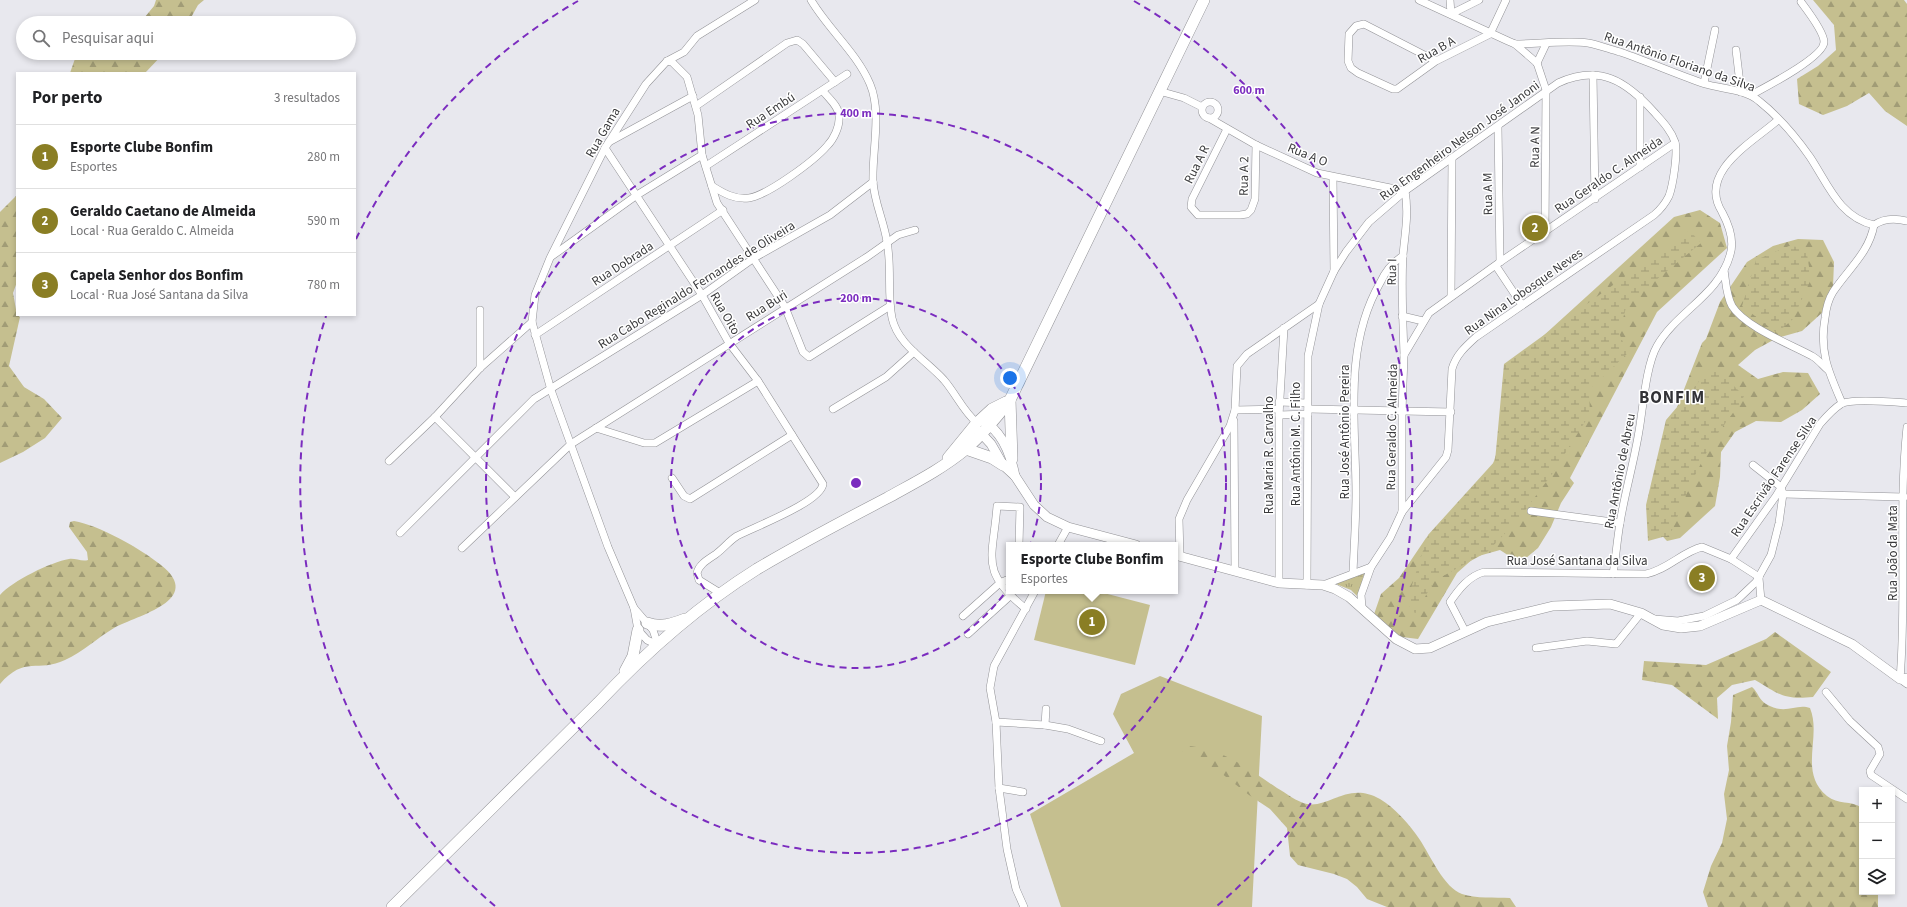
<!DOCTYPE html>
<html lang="pt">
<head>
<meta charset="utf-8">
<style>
  :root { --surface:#fff; --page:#f2f2f2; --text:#202124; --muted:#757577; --line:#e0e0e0; --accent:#8a7e24 }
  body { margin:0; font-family:"Source Sans 3",sans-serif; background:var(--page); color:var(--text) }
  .controls { position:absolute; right:12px; bottom:12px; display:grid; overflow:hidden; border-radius:0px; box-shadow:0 2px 6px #0003 }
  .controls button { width:36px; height:36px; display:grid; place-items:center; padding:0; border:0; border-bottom:1px solid var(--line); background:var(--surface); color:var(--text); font:20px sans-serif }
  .you { position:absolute; left:1010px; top:378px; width:14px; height:14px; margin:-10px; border:3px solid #fff; border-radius:50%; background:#1a73e8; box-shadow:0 0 0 6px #1a73e833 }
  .badge { display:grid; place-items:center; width:26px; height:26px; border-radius:50%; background:var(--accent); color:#fff; font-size:13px; font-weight:700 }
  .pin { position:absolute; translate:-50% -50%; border:2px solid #fff; box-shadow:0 1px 4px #0006 }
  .popup { position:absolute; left:1006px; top:542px; width:172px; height:52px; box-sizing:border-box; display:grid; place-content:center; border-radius:0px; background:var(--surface); filter:drop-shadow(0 1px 3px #0005); font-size:13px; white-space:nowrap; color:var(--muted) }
  .popup b { font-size:15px; color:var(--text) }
  .popup::after { content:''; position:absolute; left:50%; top:100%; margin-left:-8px; border:8px solid transparent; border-top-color:var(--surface) }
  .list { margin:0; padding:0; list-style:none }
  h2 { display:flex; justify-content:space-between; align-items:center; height:52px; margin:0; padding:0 16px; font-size:17px }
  h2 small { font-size:13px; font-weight:400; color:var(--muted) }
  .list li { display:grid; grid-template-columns:26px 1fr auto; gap:12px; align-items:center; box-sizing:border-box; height:64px; padding:0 16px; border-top:1px solid var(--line) }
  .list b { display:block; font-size:15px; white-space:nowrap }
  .list p { margin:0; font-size:13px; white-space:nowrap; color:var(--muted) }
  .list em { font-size:13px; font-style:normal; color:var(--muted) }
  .icon { flex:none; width:22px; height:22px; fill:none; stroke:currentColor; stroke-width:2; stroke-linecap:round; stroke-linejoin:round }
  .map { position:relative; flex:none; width:1907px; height:907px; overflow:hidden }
  .search { position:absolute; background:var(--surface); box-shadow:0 2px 6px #0003; left:16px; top:16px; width:340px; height:44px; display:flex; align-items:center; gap:10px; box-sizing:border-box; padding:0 14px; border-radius:22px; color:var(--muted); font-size:15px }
  .panel { position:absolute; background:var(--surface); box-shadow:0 2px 6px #0003; left:16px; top:72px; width:340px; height:244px; border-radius:0px }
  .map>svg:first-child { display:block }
  .green { fill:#c5bf8f }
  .forest { fill:url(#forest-firs) }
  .wetland { fill:url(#wetland-marsh) }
  .park { fill:url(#park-tufts) }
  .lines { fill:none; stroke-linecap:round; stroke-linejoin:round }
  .minor-casing { stroke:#929296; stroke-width:8 }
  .major-casing { stroke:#929296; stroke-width:10 }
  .highway-casing { stroke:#929296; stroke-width:12 }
  .minor { stroke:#fff; stroke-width:7 }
  .major { stroke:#fff; stroke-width:9 }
  .highway { stroke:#fff; stroke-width:11 }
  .ring { fill:none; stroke:#7b2cbf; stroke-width:2; stroke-dasharray:7 5 }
  .labels { text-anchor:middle; stroke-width:3; stroke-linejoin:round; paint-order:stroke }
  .street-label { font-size:13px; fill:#3a3a3c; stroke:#fff }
  .district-label { font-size:17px; font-weight:bold; letter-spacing:1px; fill:#323236; stroke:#fff }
  .centre { fill:#7b2cbf; stroke:#fff; stroke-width:2 }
  .ring-label { font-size:12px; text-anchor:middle; font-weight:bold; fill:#7b2cbf; stroke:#fff; stroke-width:3; stroke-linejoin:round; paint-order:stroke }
</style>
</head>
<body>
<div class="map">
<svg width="1907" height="907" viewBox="0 0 1907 907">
  <defs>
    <pattern id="forest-firs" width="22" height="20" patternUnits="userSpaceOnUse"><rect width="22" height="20" fill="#c5bf8f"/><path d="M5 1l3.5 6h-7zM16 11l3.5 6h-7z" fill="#a19c76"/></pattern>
    <pattern id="wetland-marsh" width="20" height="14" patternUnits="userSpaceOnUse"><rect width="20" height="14" fill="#c5bf8f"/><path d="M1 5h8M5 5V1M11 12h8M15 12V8" fill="none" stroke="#a19c76"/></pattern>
    <pattern id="park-tufts" width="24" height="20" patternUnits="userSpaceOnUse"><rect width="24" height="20" fill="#c5bf8f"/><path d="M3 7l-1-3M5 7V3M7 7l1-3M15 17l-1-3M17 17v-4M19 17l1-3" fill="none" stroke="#a19c76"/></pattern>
  </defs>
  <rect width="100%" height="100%" fill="#e8e8ee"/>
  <g class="green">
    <polygon points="1046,591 1096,591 1150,605 1135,665 1034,640"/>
    <polygon points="1160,676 1262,716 1252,907 1061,907 1030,814 1134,753 1113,714 1121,694"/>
  </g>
  <g class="forest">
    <polygon points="156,0 204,0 198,5 188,23 140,23 154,6"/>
    <polygon points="1813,0 1904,0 1907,4 1907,126 1885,111 1869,93 1847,106 1823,115 1799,104 1797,79 1818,66 1836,50 1834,25"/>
    <polygon points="77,53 164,53 145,73 70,73"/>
    <polygon points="17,195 17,282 13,293 17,315 20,317 9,366 24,387 44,399 62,418 45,438 23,452 0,463 0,212"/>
    <polygon points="1700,210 1720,223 1727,248 1657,312 1570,478 1574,483 1561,503 1551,527 1538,548 1520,563 1500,550 1475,557 1457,573 1418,639 1402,637 1372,620 1381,594 1399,578 1426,538 1478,491 1491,470 1531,347 1674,217"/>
    <polygon points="1798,239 1823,240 1834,262 1833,287 1824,311 1802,331 1777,338 1755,350 1738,365 1758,379 1783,372 1808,373 1820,394 1802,410 1781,422 1756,421 1735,432 1721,452 1720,477 1715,506 1680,538 1667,541 1651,524 1664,441 1702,343 1706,339 1720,302 1747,262 1773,246"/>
    <path d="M74,521C99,525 141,549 161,565C205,600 138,615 114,628C97,638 83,652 65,660C38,673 25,655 0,684V595C12,581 51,562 69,559C75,558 82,562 88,560L87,552L69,527L70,522Z"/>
    <path d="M1775,632L1831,672L1813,697C1783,700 1779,694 1755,680L1732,685L1717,698L1718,719L1672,685L1642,680L1644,661L1706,665L1766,639Z"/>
    <path d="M1752,687C1758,692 1759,700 1766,704C1786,716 1795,703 1810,708C1822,737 1798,772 1827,796C1838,805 1851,800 1862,808V892H1878V907H1708L1703,892L1711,866L1722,843L1727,819L1724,794L1729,770L1727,746L1731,722L1733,695Z"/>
    <path d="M1182,746C1219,745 1248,769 1277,788C1286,793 1297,802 1307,804C1330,808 1348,781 1380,799C1395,808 1410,825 1420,840C1430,855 1444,888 1462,894C1476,899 1495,897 1510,898L1516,907H1387L1367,899L1357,887L1347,879L1334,874L1298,865L1290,856L1287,828L1270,809L1249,795L1221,773L1177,748Z"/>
  </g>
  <g class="wetland">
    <polygon points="1689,230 1701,243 1627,304 1619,333 1628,353 1589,390 1590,414 1552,474 1518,520 1487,552 1434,581 1416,613 1409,611 1411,588 1428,535 1495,461 1504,364"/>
    <polygon points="1789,246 1806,248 1811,279 1793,319 1777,333 1742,306 1756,260"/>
    <polygon points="1713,365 1744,396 1741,402 1713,440 1692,481 1670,535 1648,541 1646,505 1666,420"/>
  </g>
  <polygon class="park" points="1365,570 1358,597 1351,590 1336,584"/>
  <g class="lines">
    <defs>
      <g id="minor">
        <path d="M811,0C828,29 857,53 870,84C882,112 872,151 873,181C874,202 884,221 887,242C892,267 887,293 892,318C898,345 926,360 944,380C956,394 963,411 977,423"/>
        <path d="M1419,0L1508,41L1515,44C1537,44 1567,40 1588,43C1599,45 1609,49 1620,52C1649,62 1676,74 1705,84C1722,89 1745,89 1759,101C1778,116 1796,137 1810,157C1828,184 1839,217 1874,225C1884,218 1895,218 1907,221"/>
        <polyline points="1450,0 1451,14"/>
        <polyline points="1451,14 1479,0"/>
        <polyline points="1515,44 1537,63"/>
        <polyline points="1736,50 1741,92"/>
        <polyline points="667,61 672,62 687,77 698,115 702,155 717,203 785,307 803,352 809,357 890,306"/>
        <polyline points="1436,61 1364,24 1356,26 1349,34 1348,61 1351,68 1358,73 1393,89 1397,89 1436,61 1490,34 1506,0"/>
        <polyline points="1537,63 1546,90 1545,232"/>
        <polyline points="1537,63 1546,44"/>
        <polyline points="1593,75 1595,199"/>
        <polyline points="1704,83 1715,30"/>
        <polyline points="1159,91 1184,98 1202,107"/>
        <path d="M1751,95C1764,88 1824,57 1824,42C1824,32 1807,10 1801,2"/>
        <polyline points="1640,97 1640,167"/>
        <circle cx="1210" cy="110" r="8"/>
        <polyline points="696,106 787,43 797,40 803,44 835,82"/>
        <path d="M1209,118L1256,145L1317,173L1405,191C1409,213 1405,233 1403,255C1401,288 1403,322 1404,355"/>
        <polyline points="1498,127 1500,262"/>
        <polyline points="1227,129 1192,199 1191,207 1198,215 1240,215 1247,214 1251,210 1255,199 1256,145"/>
        <polyline points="609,142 693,96"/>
        <path d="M605,148L702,295L729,343L758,381L823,484C821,502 754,527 737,536C729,541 724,548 716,554C709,559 699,564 697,573L699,580L720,593"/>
        <polyline points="706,166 847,74"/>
        <polyline points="1333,177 1334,271"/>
        <path d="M712,186C723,193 735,200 749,198C768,195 814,161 827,146C834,139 840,126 839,116C839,106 828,98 823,91"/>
        <polyline points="552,256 637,195 702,155"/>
        <polyline points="1496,266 1522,305"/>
        <path d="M1724,270C1726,282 1726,295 1732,306C1745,327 1790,344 1812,356C1818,359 1823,366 1828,370"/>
        <polyline points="1451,296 1452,158"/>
        <polyline points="480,310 480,368"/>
        <polyline points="1402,316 1423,321"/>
        <polyline points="535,335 723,210"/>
        <polyline points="1279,402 1307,403"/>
        <path d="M1842,403C1829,373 1819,352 1825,318C1826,309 1828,300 1833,292C1848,269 1869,253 1874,225"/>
        <polyline points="833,409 886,377 914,352"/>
        <polyline points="1308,409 1451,412"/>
        <polyline points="1235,410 1279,409"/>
        <polyline points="1279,415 1308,414"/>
        <polyline points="435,417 515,497"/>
        <polyline points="1234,421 1235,571"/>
        <path d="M1907,427C1898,510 1907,595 1900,679L1907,684"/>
        <polyline points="596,428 644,443 655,443 758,381"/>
        <polyline points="389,461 435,417 480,368 532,322"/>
        <polyline points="672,478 684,496 690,499 792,435"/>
        <polyline points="1783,494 1904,497"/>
        <polyline points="1531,511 1620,523"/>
        <polyline points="1402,512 1402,412 1404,355 1429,313 1500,262 1675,143"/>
        <polyline points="400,533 534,399 702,295 754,258 830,215 873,182"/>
        <path d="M1019,545L1020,507L997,506C993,559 979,571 1026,609"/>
        <polyline points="1058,545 1068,527"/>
        <polyline points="462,548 571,444 867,257 898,235 915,230"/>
        <polyline points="1180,557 1179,519 1187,500 1230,426 1235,410 1237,366 1247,354 1319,304"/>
        <path d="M1731,559L1776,496L1820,424C1826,417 1833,409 1841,404C1850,398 1894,402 1907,403"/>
        <path d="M1353,573C1354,547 1356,520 1356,494C1356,424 1343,347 1380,283C1385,272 1393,262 1403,256"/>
        <path d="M1613,574C1616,557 1617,540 1620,523C1625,492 1634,462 1639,431C1643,408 1646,365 1657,346C1676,312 1719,295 1730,255C1735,240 1729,225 1722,212C1697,172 1753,142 1778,120"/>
        <polyline points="1759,578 1761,600"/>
        <polyline points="1279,583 1279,415 1284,328"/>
        <path d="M1307,585L1308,356L1319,304L1334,271L1346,252L1369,222L1405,191L1558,83C1600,64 1626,81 1654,112C1662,121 1671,130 1675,142C1678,153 1673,185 1669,196C1665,204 1660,210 1654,215L1476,337C1465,347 1456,355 1452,369L1448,450L1446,457L1402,512L1390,538L1371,567"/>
        <polyline points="1323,585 1371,567 1361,595 1362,607"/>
        <polyline points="634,608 653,630 658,645"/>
        <polyline points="963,616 1000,583 1009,579"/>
        <polyline points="1654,619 1678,621 1704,616 1737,600 1756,582 1771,555 1779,523 1783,494 1781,487 1753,465"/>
        <path d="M1465,631L1450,602C1459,589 1469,576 1484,572L1646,574C1667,570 1682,552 1702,547L1731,559L1759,577"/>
        <polyline points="968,634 1010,596"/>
        <polyline points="658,645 647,640 638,630 634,608 608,547 551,390 532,322 535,295 550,258 605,148 646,84 667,61 684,52 697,36 755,0"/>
        <polyline points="1536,648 1587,641 1616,644 1641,613"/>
        <polyline points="1826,692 1850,721 1878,747 1880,754 1870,771 1871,775 1907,799"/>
        <polyline points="996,722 1045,725 1068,729 1101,741"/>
        <polyline points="1045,725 1046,709"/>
        <polyline points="999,788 1023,792"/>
        <polyline points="1024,907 1016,889 1007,849 999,788 996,722 990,688 994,666 1035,591"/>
      </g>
      <g id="major">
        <path d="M984,422C1003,432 1011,456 1015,476"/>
        <polyline points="978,430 991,444 1003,465 1015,476 1034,505 1047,517 1068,527 1136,545"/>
        <polyline points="1175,555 1279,583 1323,585 1335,589 1349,597 1396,639 1415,649 1430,648 1487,622 1553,606 1610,604 1641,613 1663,625 1681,628 1700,626 1761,600 1852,644 1900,679 1907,678"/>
      </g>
      <g id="highway">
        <polyline points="1010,400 1012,459"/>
        <polyline points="979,421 992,409 1006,402"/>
        <polyline points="966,449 992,458 1003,465"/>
        <polyline points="948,458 975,425"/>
        <path d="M647,623C661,628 672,624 685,619"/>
        <polyline points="625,671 633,656 638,630"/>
        <path d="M392,907L598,703C645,653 698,606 757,569C799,544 843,521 887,498C914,483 942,469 966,449C983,434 997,417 1010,400L1204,0"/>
      </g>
    </defs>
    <use href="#minor" class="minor-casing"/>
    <use href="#major" class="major-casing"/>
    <use href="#highway" class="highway-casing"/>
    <use href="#minor" class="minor"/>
    <use href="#major" class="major"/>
    <use href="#highway" class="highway"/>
  </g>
  <g class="ring">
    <circle cx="856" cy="483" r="185"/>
    <circle cx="856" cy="483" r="370"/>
    <path d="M495 906A556 556 0 0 1 326 316M356 239A556 556 0 0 1 578 1M1134 1A556 556 0 0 1 1217 906"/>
  </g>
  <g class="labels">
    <g class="street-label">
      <text transform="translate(1436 49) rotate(-30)" y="5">Rua B A</text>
      <text transform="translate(1680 61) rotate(19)" y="5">Rua Antônio Floriano da Silva</text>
      <text transform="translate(770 110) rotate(-33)" y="5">Rua Embú</text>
      <text transform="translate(602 132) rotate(-60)" y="5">Rua Gama</text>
      <text transform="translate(1459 140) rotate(-36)" y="5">Rua Engenheiro Nelson José Janoni</text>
      <text transform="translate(1534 147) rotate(-89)" y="5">Rua A N</text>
      <text transform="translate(1308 154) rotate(22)" y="5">Rua A O</text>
      <text transform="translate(1196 164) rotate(-64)" y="5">Rua A R</text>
      <text transform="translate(1608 174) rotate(-34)" y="5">Rua Geraldo C. Almeida</text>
      <text transform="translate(1243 176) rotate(-89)" y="5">Rua A 2</text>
      <text transform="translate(1487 194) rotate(-91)" y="5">Rua A M</text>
      <text transform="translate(622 263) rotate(-33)" y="5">Rua Dobrada</text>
      <text transform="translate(1391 272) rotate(-89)" y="5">Rua I</text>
      <text transform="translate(696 284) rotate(-32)" y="5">Rua Cabo Reginaldo Fernandes de Oliveira</text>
      <text transform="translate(1523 291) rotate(-35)" y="5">Rua Nina Lobosque Neves</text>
      <text transform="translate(766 305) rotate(-32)" y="5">Rua Buri</text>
      <text transform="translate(726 313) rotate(60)" y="5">Rua Oito</text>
      <text transform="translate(1391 427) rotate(-89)" y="5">Rua Geraldo C. Almeida</text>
      <text transform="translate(1344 432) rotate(-90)" y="5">Rua José Antônio Pereira</text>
      <text transform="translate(1295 444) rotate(-90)" y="5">Rua Antônio M. C. Filho</text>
      <text transform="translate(1268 455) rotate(-90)" y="5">Rua Maria R. Carvalho</text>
      <text transform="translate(1619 471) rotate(-79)" y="5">Rua Antônio de Abreu</text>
      <text transform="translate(1773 476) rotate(-56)" y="5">Rua Escrivão Farense Silva</text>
      <text transform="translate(1892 553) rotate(-90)" y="5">Rua João da Mata</text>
      <text x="1577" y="565">Rua José Santana da Silva</text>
    </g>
    <g class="district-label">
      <text x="1672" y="403">BONFIM</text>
    </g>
  </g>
  <circle cx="856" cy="483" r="6" class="centre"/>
  <g class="ring-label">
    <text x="1249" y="94">600 m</text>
    <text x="856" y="117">400 m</text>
    <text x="856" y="302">200 m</text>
  </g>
</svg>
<div class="controls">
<button>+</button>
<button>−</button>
<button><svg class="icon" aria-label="layers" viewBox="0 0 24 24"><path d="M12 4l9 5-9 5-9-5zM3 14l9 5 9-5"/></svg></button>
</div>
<div class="you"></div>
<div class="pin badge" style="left:1092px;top:622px">1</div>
<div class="popup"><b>Esporte Clube Bonfim</b>Esportes</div>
<div class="pin badge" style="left:1535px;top:228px">2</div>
<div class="pin badge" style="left:1702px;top:578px">3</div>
<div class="search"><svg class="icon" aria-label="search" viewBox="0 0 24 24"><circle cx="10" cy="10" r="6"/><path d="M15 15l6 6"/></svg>Pesquisar aqui</div>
<section class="panel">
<h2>Por perto<small>3 resultados</small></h2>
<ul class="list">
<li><span class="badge">1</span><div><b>Esporte Clube Bonfim</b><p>Esportes</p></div><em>280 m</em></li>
<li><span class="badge">2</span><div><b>Geraldo Caetano de Almeida</b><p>Local · Rua Geraldo C. Almeida</p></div><em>590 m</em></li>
<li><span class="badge">3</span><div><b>Capela Senhor dos Bonfim</b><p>Local · Rua José Santana da Silva</p></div><em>780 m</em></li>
</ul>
</section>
</div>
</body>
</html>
